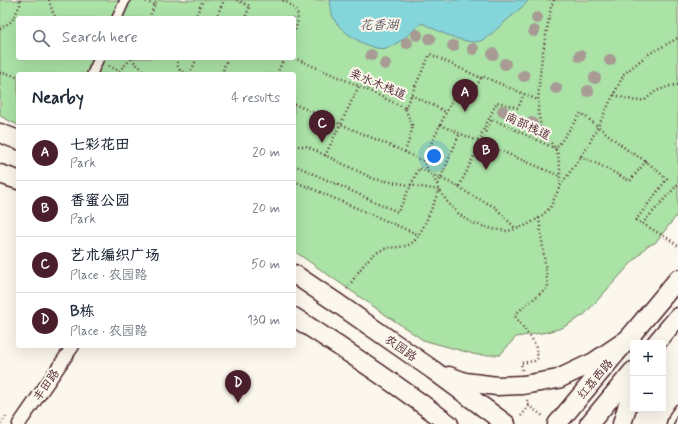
<!DOCTYPE html>
<html lang="en">
<head>
<meta charset="utf-8">
<style>
  :root { --surface:#fff; --page:#f2f2f3; --text:#1f2937; --muted:#747a83; --line:#e0e1e3; --accent:#4a1f2b }
  body { margin:0; font-family:Mynerve,"LXGW WenKai TC",sans-serif; background:var(--page); color:var(--text) }
  .controls { position:absolute; right:12px; bottom:12px; display:grid; overflow:hidden; border-radius:4px; box-shadow:0 4px 16px #0002 }
  .controls button { width:36px; height:36px; display:grid; place-items:center; padding:0; border:0; border-bottom:1px solid var(--line); background:var(--surface); color:var(--text); font:20px sans-serif }
  .you { position:absolute; left:434px; top:156px; width:14px; height:14px; margin:-10px; border:3px solid #fff; border-radius:50%; background:#1a73e8; box-shadow:0 0 0 6px #1a73e833 }
  .badge { display:grid; place-items:center; width:26px; height:26px; border-radius:50%; background:var(--accent); color:#fff; font-size:13px; font-weight:700 }
  .pin { position:absolute; translate:-50% -33px; filter:drop-shadow(0 1px 2px #0008) }
  .pin::after { content:''; position:absolute; top:21px; width:14px; height:12px; background:inherit; clip-path:polygon(0 0,100% 0,50% 100%) }
  .list { margin:0; padding:0; list-style:none }
  h2 { display:flex; justify-content:space-between; align-items:center; height:52px; margin:0; padding:0 16px; font-size:17px }
  h2 small { font-size:13px; font-weight:400; color:var(--muted) }
  .list li { display:grid; grid-template-columns:26px 1fr auto; gap:12px; align-items:center; box-sizing:border-box; height:56px; padding:0 16px; border-top:1px solid var(--line) }
  .list b { display:block; font-size:15px; white-space:nowrap }
  .list p { margin:0; font-size:13px; white-space:nowrap; color:var(--muted) }
  .list em { font-size:13px; font-style:normal; color:var(--muted) }
  .icon { flex:none; width:22px; height:22px; fill:none; stroke:currentColor; stroke-width:2; stroke-linecap:round; stroke-linejoin:round }
  .map { position:relative; flex:none; width:678px; height:424px; overflow:hidden }
  .search { position:absolute; background:var(--surface); box-shadow:0 4px 16px #0002; left:16px; top:16px; width:280px; height:44px; display:flex; align-items:center; gap:10px; box-sizing:border-box; padding:0 14px; border-radius:4px; color:var(--muted); font-size:15px }
  .panel { position:absolute; background:var(--surface); box-shadow:0 4px 16px #0002; left:16px; top:72px; width:280px; height:276px; border-radius:4px }
  .map>svg:first-child { display:block }
  .green { fill:#abe2a6; stroke:#7a8068; fill-rule:evenodd }
  .water { fill:#84d6db; stroke:#6d8d95 }
  .lines { fill:none; stroke-linecap:round; stroke-linejoin:round }
  .service-casing { stroke:#4a1f2b; stroke-width:9 }
  .pedestrian-casing { stroke:#4a1f2b; stroke-width:12 }
  .minor-casing { stroke:#4a1f2b; stroke-width:15 }
  .secondary-casing { stroke:#4a1f2b; stroke-width:21 }
  .path { stroke:#4a1f2b; stroke-width:2.5; stroke-dasharray:1 3; stroke-linecap:butt }
  .service { stroke:#fbf7ec; stroke-width:6 }
  .pedestrian { stroke:#fbf7ec; stroke-width:9 }
  .minor { stroke:#fbf7ec; stroke-width:12 }
  .secondary { stroke:#fbf7ec; stroke-width:18 }
  .path-bridge { stroke:#4a1f2b; stroke-width:2.5; stroke-dasharray:1 3; stroke-linecap:butt }
  .tree { fill:#a79b93 }
  .labels { text-anchor:middle; stroke-width:4; stroke-linejoin:round; paint-order:stroke }
  .street-label { font-size:12px; fill:#4a1f2b; stroke:#fbf7ec }
  .water-label { font-size:13px; font-style:italic; fill:#5b5660; stroke:#fbf7ec }
</style>
</head>
<body>
<div class="map">
<svg width="678" height="424" viewBox="0 0 678 424">
  <rect width="100%" height="100%" fill="#fbf7ec"/>
  <filter id="ink" filterUnits="userSpaceOnUse"><feTurbulence type="fractalNoise" baseFrequency=".025" numOctaves="2"/><feDisplacementMap in="SourceGraphic" scale="8" xChannelSelector="R" yChannelSelector="G"/><feConvolveMatrix kernelMatrix="1 2 1 2 8 2 1 2 1" color-interpolation-filters="sRGB"/></filter>
  <g filter="url(#ink)">
    <path class="green" d="M0,0H678V214L655,243L647,246L584,315L562,328L547,332L516,337L500,355H477L423,340L380,311L294,251V74H18V125L0,116ZM18,18H294V58H18Z"/>
    <path class="water" d="M330,0H529C520,10 509,18 499,27C493,32 487,39 480,41C466,46 434,29 422,23C411,32 400,44 386,48C371,52 343,33 335,21C331,15 331,7 330,0Z"/>
    <g class="lines">
      <defs>
        <polyline id="service" points="670,424 673,415 678,408"/>
        <g id="pedestrian">
          <polyline points="117,18 125,0"/>
          <polyline points="92,74 99,58"/>
        </g>
        <polyline id="minor" points="19,424 73,346"/>
        <g id="secondary">
          <polyline points="0,133 18,140"/>
          <polyline points="0,174 18,180"/>
          <polyline points="294,274 337,303 433,370 506,424"/>
          <path d="M294,317C347,351 399,386 449,424"/>
          <polyline points="656,343 678,317"/>
          <polyline points="449,376 465,382 497,386 523,385 558,379 594,362 628,339 633,343"/>
          <polyline points="557,424 678,279"/>
          <polyline points="589,424 633,371"/>
          <polyline points="622,424 633,387"/>
        </g>
      </defs>
      <use href="#service" class="service-casing"/>
      <use href="#pedestrian" class="pedestrian-casing"/>
      <use href="#minor" class="minor-casing"/>
      <use href="#secondary" class="secondary-casing"/>
      <g class="path">
        <path d="M49,0C51,6 52,14 57,18"/>
        <polyline points="142,0 155,5"/>
        <polyline points="237,0 250,6 245,18"/>
        <path d="M283,0C299,10 301,15 294,33"/>
        <polyline points="554,0 551,7 542,57 539,84 538,111 542,131 557,151 560,167 560,185"/>
        <polyline points="149,18 157,0"/>
        <polyline points="195,18 203,0"/>
        <polyline points="216,18 224,0"/>
        <polyline points="0,29 12,21 20,5 20,0"/>
        <path d="M132,58C135,66 143,67 146,74"/>
        <polyline points="178,58 177,65 180,70 188,74"/>
        <polyline points="294,58 359,86 405,108"/>
        <polyline points="109,66 117,70 122,74"/>
        <polyline points="119,71 132,58"/>
        <polyline points="0,73 10,74 18,78"/>
        <polyline points="190,74 197,58"/>
        <polyline points="222,74 227,58"/>
        <polyline points="277,74 284,58"/>
        <polyline points="411,95 446,112"/>
        <polyline points="614,95 636,101 645,100 656,91 670,86 678,85"/>
        <polyline points="294,104 405,152 423,161 437,184 439,190 449,204 460,215 472,223 492,229 507,231 516,229 527,225 539,218 550,208 560,186 587,148 624,74 647,55 678,38"/>
        <polyline points="405,108 430,54 481,78 482,76 538,100"/>
        <polyline points="440,125 560,176"/>
        <polyline points="478,141 497,102 518,108 524,94"/>
        <polyline points="294,146 306,146 374,179 439,190"/>
        <polyline points="405,152 411,134 412,125 405,108"/>
        <polyline points="325,156 359,86"/>
        <polyline points="580,157 596,163 630,181 646,161 667,179 636,220 669,239 678,246"/>
        <polyline points="423,161 453,98 467,103 481,78"/>
        <polyline points="294,181 419,235"/>
        <polyline points="438,184 460,133"/>
        <polyline points="459,187 471,195 495,207 516,229"/>
        <polyline points="642,224 678,184"/>
        <path d="M347,289C356,276 367,255 384,249C393,246 405,249 413,242C422,235 434,202 439,190"/>
        <polyline points="522,370 521,363 534,361 538,358 535,345 532,339 514,315 548,287 539,218"/>
        <polyline points="527,400 529,406"/>
        <polyline points="521,416 529,406 543,416"/>
        <polyline points="1,424 7,415"/>
      </g>
      <use href="#service" class="service"/>
      <use href="#pedestrian" class="pedestrian"/>
      <use href="#minor" class="minor"/>
      <use href="#secondary" class="secondary"/>
      <polyline class="path-bridge" points="294,165 398,212 419,168 459,187 492,119 556,149 581,113 630,152 646,161"/>
    </g>
    <g class="tree">
      <circle cx="537" cy="18" r="6"/>
      <circle cx="534" cy="31" r="6"/>
      <circle cx="417" cy="35" r="6"/>
      <circle cx="430" cy="39" r="6"/>
      <circle cx="407" cy="43" r="6"/>
      <circle cx="453" cy="46" r="6"/>
      <circle cx="473" cy="49" r="6"/>
      <circle cx="493" cy="54" r="6"/>
      <circle cx="371" cy="55" r="6"/>
      <circle cx="580" cy="56" r="6"/>
      <circle cx="610" cy="60" r="6"/>
      <circle cx="385" cy="64" r="6"/>
      <circle cx="505" cy="64" r="6"/>
      <circle cx="524" cy="76" r="6"/>
      <circle cx="595" cy="78" r="6"/>
      <circle cx="556" cy="88" r="6"/>
      <circle cx="588" cy="91" r="6"/>
      <circle cx="503" cy="111" r="6"/>
      <circle cx="532" cy="123" r="6"/>
    </g>
  </g>
  <g class="labels">
    <g class="street-label">
      <text transform="translate(378 84) rotate(23)" y="4">亲水木栈道</text>
      <text transform="translate(528 126) rotate(25)" y="4">南部栈道</text>
      <text transform="translate(401 348) rotate(35)" y="4">农园路</text>
      <text transform="translate(595 379) rotate(-50)" y="4">红荔西路</text>
      <text transform="translate(46 385) rotate(-55)" y="4">丰田路</text>
    </g>
    <g class="water-label">
      <text x="379" y="29">花香湖</text>
    </g>
  </g>
</svg>
<div class="controls">
<button>+</button>
<button>−</button>
</div>
<div class="you"></div>
<div class="pin badge" style="left:465px;top:112px">A</div>
<div class="pin badge" style="left:486px;top:170px">B</div>
<div class="pin badge" style="left:322px;top:143px">C</div>
<div class="pin badge" style="left:238px;top:403px">D</div>
<div class="search"><svg class="icon" aria-label="search" viewBox="0 0 24 24"><circle cx="10" cy="10" r="6"/><path d="M15 15l6 6"/></svg>Search here</div>
<section class="panel">
<h2>Nearby<small>4 results</small></h2>
<ul class="list">
<li><span class="badge">A</span><div><b>七彩花田</b><p>Park</p></div><em>20 m</em></li>
<li><span class="badge">B</span><div><b>香蜜公园</b><p>Park</p></div><em>20 m</em></li>
<li><span class="badge">C</span><div><b>艺术编织广场</b><p>Place · 农园路</p></div><em>50 m</em></li>
<li><span class="badge">D</span><div><b>B栋</b><p>Place · 农园路</p></div><em>130 m</em></li>
</ul>
</section>
</div>
</body>
</html>
